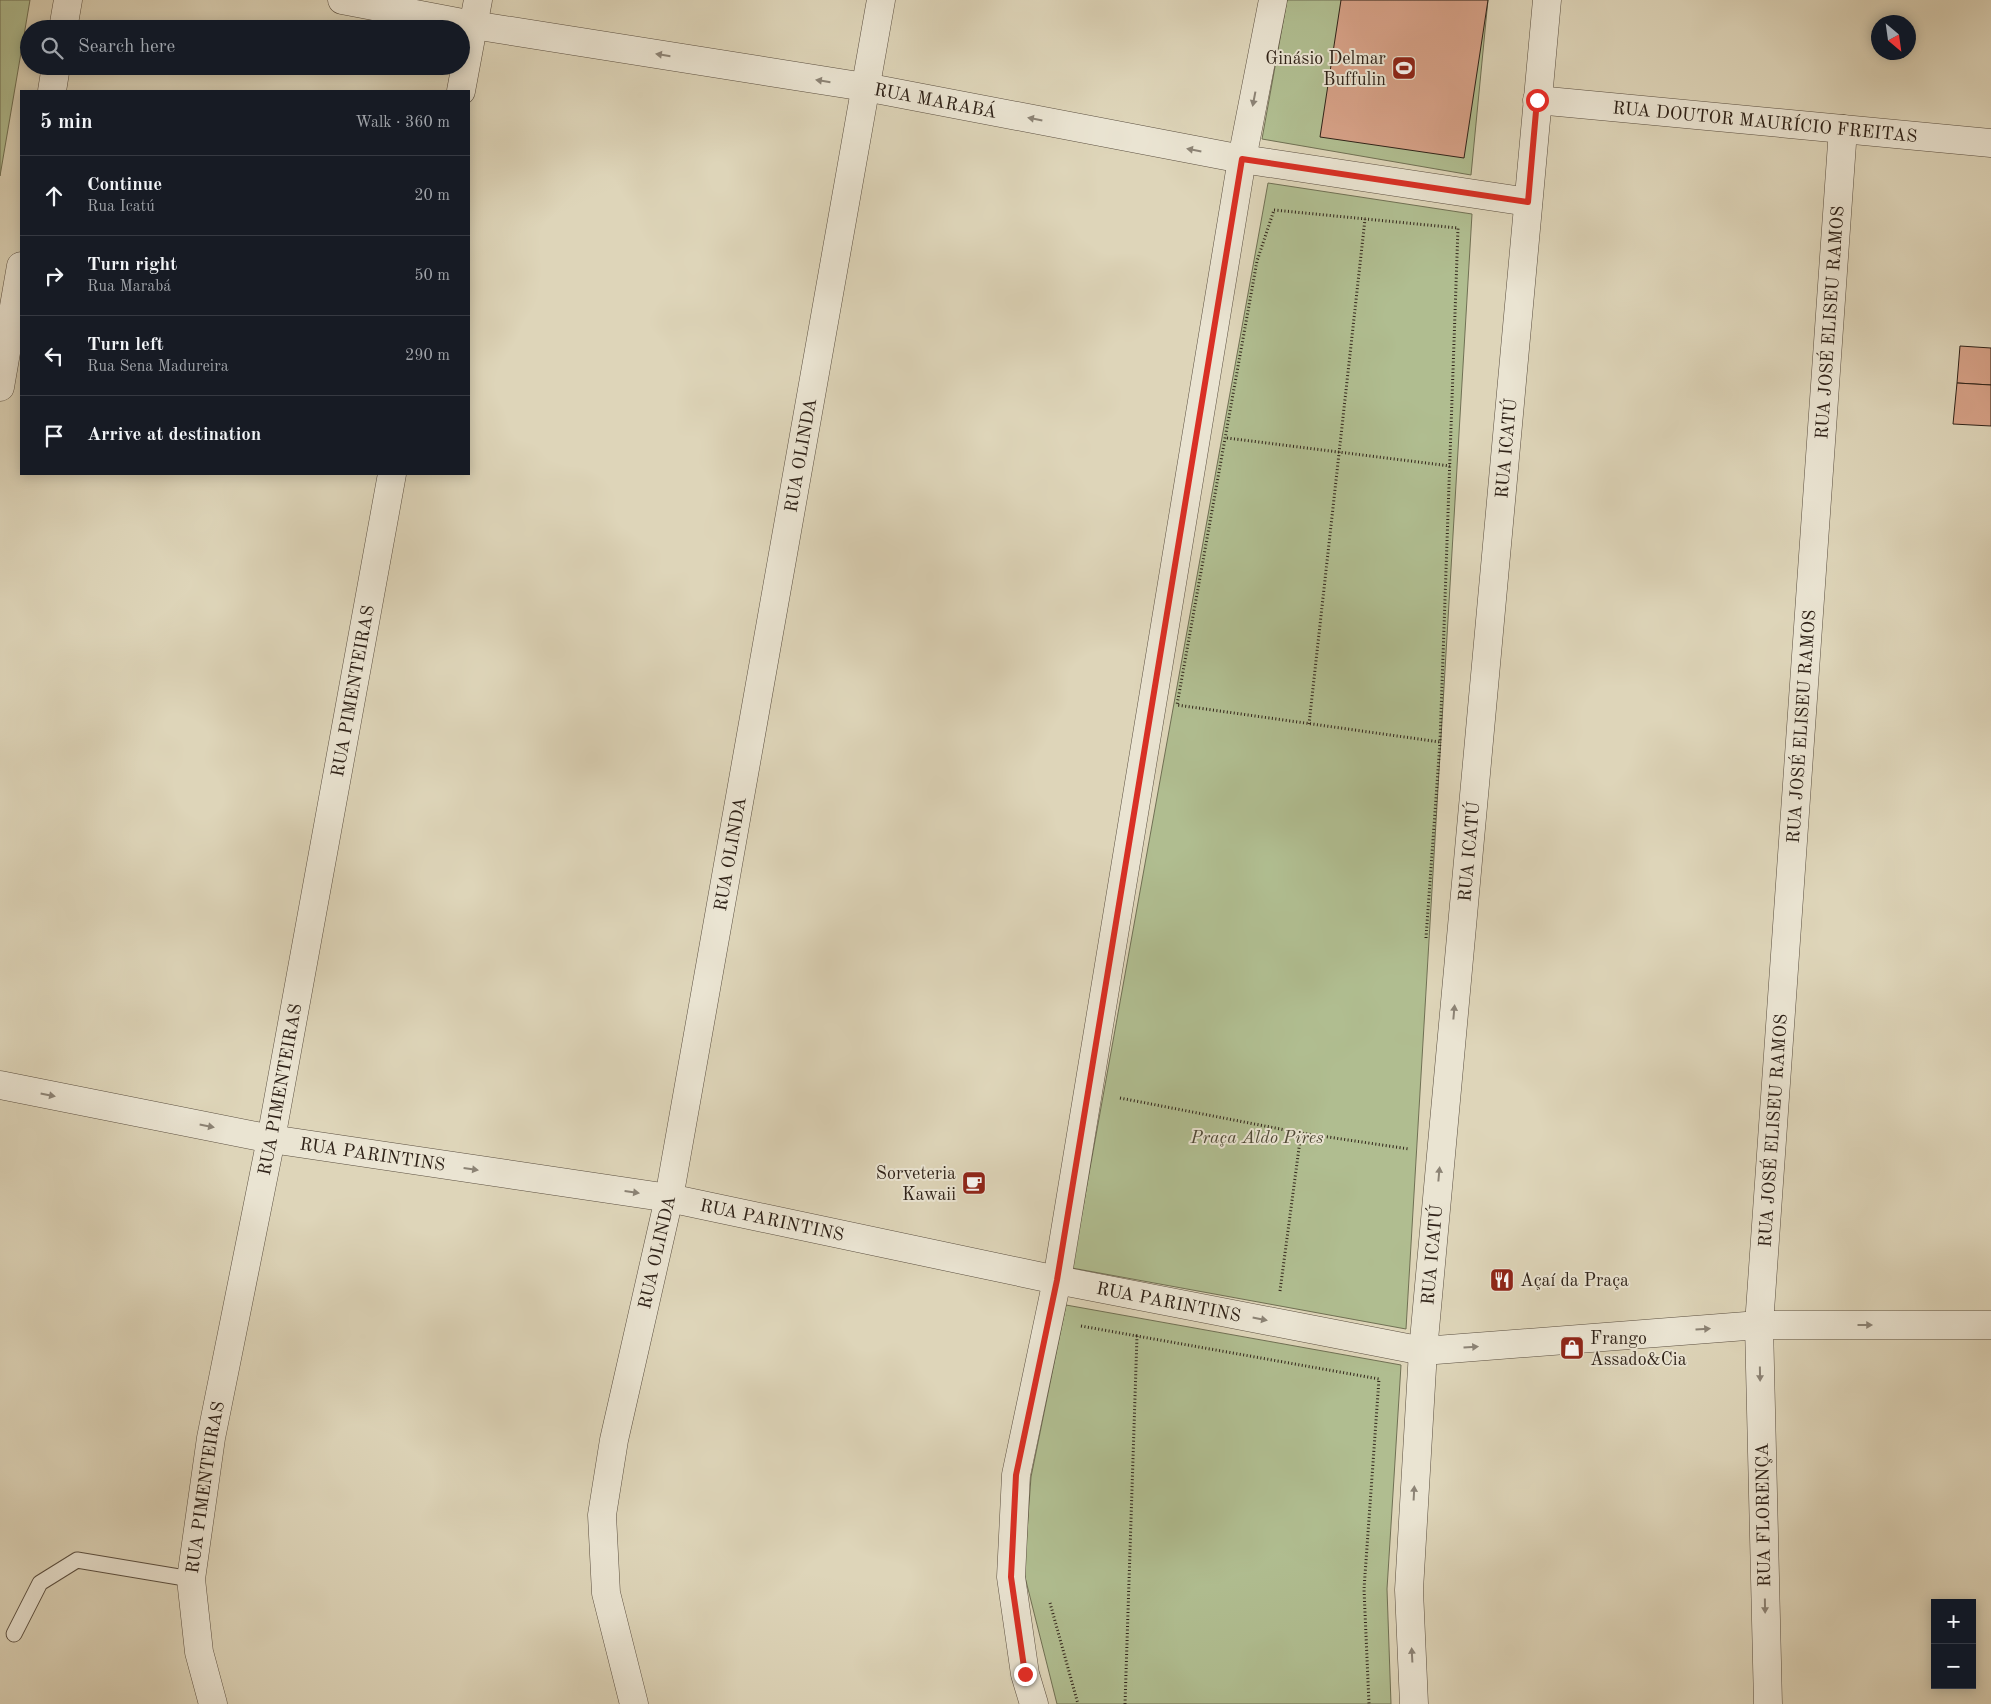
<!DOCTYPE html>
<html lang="en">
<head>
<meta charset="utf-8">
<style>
  :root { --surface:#171b24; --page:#242831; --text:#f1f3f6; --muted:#9ea1a6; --line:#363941 }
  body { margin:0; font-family:"Old Standard TT",serif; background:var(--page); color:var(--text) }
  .controls { position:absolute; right:15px; bottom:15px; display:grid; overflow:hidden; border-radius:0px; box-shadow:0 2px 12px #0003 }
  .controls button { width:45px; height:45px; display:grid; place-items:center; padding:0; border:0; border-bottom:1px solid var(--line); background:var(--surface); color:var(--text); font:25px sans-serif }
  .compass { position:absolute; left:1871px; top:15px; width:45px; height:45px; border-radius:50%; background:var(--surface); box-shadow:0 2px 12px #0003; rotate:151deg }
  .stop { position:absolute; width:15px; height:15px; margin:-11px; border:4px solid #d93025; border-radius:50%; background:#fff }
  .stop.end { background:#d93025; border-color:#fff; box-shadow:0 1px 5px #0008 }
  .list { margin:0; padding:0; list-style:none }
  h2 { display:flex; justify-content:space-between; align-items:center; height:65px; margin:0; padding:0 20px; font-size:21px }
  h2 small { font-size:16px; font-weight:400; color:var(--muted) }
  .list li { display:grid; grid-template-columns:32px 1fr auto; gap:15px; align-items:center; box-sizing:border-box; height:80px; padding:0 20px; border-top:1px solid var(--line) }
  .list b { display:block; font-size:19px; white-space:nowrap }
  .list p { margin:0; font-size:16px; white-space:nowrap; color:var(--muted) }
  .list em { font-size:16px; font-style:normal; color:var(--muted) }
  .icon { flex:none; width:28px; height:28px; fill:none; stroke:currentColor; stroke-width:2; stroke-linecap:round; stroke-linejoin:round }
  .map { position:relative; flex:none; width:1991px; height:1704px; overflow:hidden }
  .search { position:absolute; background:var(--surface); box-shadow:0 2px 12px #0003; left:20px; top:20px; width:450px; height:55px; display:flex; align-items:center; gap:12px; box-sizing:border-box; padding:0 18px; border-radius:28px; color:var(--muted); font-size:19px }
  .panel { position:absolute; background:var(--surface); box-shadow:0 2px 12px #0003; left:20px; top:90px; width:450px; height:385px; border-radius:0px }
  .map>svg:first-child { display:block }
  .green { fill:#b0bd90; stroke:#707054 }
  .building { fill:#d6a187; stroke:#2f2218 }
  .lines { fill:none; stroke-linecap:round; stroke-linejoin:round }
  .service-casing { stroke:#5b4f40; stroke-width:17 }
  .minor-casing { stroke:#5b4f40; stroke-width:29 }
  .tertiary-casing { stroke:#5b4f40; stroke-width:29 }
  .path { stroke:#2f2218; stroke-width:3; stroke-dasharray:1 2.5; stroke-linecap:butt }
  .service { stroke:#eae4d2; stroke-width:15 }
  .minor { stroke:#eae4d2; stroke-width:28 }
  .tertiary { stroke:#eae4d2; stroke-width:28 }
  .oneway { fill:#8c8375 }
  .route { stroke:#d93025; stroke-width:6 }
  .labels { text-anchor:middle; stroke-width:4; stroke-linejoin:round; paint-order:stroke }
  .poi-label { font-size:18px; fill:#2f2218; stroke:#eae4d2; text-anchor:end }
  .street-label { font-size:18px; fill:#2f2218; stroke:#eae4d2 }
  .park-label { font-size:18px; font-style:italic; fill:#4f4936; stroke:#eae4d2 }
</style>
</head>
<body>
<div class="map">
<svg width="1991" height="1704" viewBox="0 0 1991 1704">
  <rect width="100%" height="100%" fill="#ded5b9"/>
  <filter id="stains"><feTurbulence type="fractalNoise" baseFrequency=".004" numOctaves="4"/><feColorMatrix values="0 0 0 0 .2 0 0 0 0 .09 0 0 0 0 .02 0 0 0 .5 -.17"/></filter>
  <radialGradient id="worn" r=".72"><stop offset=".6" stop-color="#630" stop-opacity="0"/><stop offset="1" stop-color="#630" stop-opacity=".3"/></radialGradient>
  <g class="green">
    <polygon points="0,0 30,0 0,176"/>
    <polygon points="1287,0 1488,0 1471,175 1262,139"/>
    <polygon points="1268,183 1472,214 1406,1329 1072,1268"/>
    <polygon points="1066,1305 1401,1365 1387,1589 1391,1704 1057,1704 1024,1573 1031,1477"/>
  </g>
  <g class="building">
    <polygon points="1341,0 1488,0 1464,158 1320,137"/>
    <polygon points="1960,346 1991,348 1991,385 1957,383"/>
    <polygon points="1957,383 1991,385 1991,426 1953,424"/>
  </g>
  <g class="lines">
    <defs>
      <polyline id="service" points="14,1634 40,1583 77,1560 191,1579"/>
      <g id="minor">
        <path id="s1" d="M342,0L473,25L865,87L1242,159L1528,202"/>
        <polyline points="461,91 478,0"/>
        <path id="s2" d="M1537,100L1991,143"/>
        <path id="s3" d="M0,1085L271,1139L669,1198L1057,1280L1423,1351L1759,1325H1991"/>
        <path id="s4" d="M213,1704L199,1652L191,1579L211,1438L271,1139L392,474"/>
        <path id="s5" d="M634,1704L606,1593L602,1515L614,1440L669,1198L881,0"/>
        <path id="s6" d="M1768,1704L1759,1325L1843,129"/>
      </g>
      <g id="tertiary">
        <polyline points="63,29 68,0"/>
        <polyline points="52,91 56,66"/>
        <polyline points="0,387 21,266"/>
        <polyline points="1034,1704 1025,1674 1011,1577 1016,1475 1057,1280 1242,159 1273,0"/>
        <path id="s7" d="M1414,1704L1409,1590L1423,1351L1547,0"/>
      </g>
    </defs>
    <use href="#service" class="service-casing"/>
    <use href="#minor" class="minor-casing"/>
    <use href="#tertiary" class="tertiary-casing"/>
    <g class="path">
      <polygon points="1274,210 1458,228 1440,742 1177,705 1257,261"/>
      <polyline points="1227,438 1450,466"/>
      <polyline points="1309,724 1365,219"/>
      <polyline points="1426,938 1440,742"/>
      <polyline points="1120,1098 1301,1133"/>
      <polyline points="1280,1291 1301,1133 1409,1149"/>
      <polyline points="1081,1326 1137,1336"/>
      <polyline points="1050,1603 1078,1704"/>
      <polyline points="1125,1704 1137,1336 1379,1379 1364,1589 1369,1704"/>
    </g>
    <use href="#service" class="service"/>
    <use href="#minor" class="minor"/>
    <use href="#tertiary" class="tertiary"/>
  </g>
  <defs><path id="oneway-solid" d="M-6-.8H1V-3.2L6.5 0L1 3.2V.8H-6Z" transform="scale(1.25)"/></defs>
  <g class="oneway">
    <use href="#oneway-solid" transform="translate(663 55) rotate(-171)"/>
    <use href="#oneway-solid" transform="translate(823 81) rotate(-171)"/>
    <use href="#oneway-solid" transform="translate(1254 99) rotate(101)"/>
    <use href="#oneway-solid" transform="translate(1035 119) rotate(-169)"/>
    <use href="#oneway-solid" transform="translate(1194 150) rotate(-169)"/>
    <use href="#oneway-solid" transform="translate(1454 1012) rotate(-85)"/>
    <use href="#oneway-solid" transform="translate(48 1095) rotate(11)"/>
    <use href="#oneway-solid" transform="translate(207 1126) rotate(11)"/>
    <use href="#oneway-solid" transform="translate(471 1169) rotate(8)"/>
    <use href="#oneway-solid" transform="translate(1439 1174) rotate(-85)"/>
    <use href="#oneway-solid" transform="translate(632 1192) rotate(8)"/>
    <use href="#oneway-solid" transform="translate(1260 1319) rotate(11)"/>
    <use href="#oneway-solid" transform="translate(1865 1325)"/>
    <use href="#oneway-solid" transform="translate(1703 1329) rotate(-4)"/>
    <use href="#oneway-solid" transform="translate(1471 1347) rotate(-4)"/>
    <use href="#oneway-solid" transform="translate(1760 1374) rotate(89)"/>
    <use href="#oneway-solid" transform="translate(1414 1493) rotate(-87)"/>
    <use href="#oneway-solid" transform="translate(1765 1606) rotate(89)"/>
    <use href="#oneway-solid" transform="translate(1412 1655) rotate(-93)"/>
  </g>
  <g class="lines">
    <polyline class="route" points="1025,1674 1011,1577 1016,1475 1057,1280 1242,159 1528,202 1537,100"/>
  </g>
  <defs>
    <symbol id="stadium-square" viewBox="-11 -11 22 22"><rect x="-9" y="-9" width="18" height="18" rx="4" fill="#8f2418" stroke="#eae4d2"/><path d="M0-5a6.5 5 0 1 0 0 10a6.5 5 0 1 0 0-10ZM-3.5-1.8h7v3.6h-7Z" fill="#fff"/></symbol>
    <symbol id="cafe-square" viewBox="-11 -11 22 22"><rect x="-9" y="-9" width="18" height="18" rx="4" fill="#8f2418" stroke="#eae4d2"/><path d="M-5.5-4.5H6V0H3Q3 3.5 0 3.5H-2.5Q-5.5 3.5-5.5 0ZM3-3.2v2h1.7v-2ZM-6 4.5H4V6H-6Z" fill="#fff"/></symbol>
    <symbol id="restaurant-square" viewBox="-11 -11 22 22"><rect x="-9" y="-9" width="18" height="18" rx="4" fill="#8f2418" stroke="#eae4d2"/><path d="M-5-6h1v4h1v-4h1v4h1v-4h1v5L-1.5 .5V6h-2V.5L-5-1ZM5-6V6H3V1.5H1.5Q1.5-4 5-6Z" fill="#fff"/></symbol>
    <symbol id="shop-square" viewBox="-11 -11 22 22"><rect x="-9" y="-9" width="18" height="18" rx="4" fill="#8f2418" stroke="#eae4d2"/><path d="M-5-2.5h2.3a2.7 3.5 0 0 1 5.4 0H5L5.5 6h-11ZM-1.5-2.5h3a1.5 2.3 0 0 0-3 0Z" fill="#fff"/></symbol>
  </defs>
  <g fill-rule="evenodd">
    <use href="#stadium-square" x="1390" y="54" width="28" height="28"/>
    <use href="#cafe-square" x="960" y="1169" width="28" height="28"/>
    <use href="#restaurant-square" x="1488" y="1266" width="28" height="28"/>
    <use href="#shop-square" x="1558" y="1334" width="28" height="28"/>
  </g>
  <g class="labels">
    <g class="poi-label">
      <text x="1386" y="64">Ginásio Delmar<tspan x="1386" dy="21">Buffulin</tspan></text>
      <text x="956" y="1179">Sorveteria<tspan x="956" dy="21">Kawaii</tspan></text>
      <text x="1520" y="1286" text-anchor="start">Açaí da Praça</text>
      <text x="1590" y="1344" text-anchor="start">Frango<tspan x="1590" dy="21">Assado&amp;Cia</tspan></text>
    </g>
    <g class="street-label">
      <text dy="6" stroke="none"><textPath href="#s1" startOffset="602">RUA MARABÁ</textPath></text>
      <text dy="6" stroke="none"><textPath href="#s2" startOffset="229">RUA DOUTOR MAURÍCIO FREITAS</textPath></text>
      <text dy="6" stroke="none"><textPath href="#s6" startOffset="1384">RUA JOSÉ ELISEU RAMOS</textPath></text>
      <text dy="6" stroke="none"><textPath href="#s7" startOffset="1260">RUA ICATÚ</textPath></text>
      <text dy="6" stroke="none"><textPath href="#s5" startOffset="1271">RUA OLINDA</textPath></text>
      <text dy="6" stroke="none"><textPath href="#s4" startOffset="1030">RUA PIMENTEIRAS</textPath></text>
      <text dy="6" stroke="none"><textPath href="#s6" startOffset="979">RUA JOSÉ ELISEU RAMOS</textPath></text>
      <text dy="6" stroke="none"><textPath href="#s7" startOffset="855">RUA ICATÚ</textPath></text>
      <text dy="6" stroke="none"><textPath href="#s5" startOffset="866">RUA OLINDA</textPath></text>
      <text dy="6" stroke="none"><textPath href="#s4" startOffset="625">RUA PIMENTEIRAS</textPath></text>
      <text dy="6" stroke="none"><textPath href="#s6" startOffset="574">RUA JOSÉ ELISEU RAMOS</textPath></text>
      <text dy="6" stroke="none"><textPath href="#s3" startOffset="379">RUA PARINTINS</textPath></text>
      <text dy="6" stroke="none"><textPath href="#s3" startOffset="784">RUA PARINTINS</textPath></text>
      <text dy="6" stroke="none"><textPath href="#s5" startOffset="461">RUA OLINDA</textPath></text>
      <text dy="6" stroke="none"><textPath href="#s7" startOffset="450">RUA ICATÚ</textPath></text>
      <text dy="6" stroke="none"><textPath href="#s3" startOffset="1189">RUA PARINTINS</textPath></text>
      <text dy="6" stroke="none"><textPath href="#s4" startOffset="220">RUA PIMENTEIRAS</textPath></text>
      <text transform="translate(1763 1515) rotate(-91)" y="6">RUA FLORENÇA</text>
    </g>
    <g class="park-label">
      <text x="1257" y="1143">Praça Aldo Pires</text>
    </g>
  </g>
  <rect width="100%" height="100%" filter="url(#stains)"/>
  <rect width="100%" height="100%" fill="url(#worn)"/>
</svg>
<div class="controls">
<button>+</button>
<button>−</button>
</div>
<svg class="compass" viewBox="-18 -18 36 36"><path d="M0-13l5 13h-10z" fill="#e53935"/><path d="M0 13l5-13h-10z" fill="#9ea1a6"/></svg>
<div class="stop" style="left:1537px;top:100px"></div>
<div class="stop end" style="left:1025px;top:1674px"></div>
<div class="search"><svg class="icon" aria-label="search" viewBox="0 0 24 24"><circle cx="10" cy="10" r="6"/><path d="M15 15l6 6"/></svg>Search here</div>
<section class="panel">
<h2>5 min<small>Walk · 360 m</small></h2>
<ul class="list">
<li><svg class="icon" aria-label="ahead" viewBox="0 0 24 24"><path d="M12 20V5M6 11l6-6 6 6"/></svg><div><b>Continue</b><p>Rua Icatú</p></div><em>20 m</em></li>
<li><svg class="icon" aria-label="right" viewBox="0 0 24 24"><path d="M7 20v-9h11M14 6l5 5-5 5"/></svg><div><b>Turn right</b><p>Rua Marabá</p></div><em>50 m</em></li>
<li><svg class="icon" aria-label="left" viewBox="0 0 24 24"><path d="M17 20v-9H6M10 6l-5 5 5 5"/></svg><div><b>Turn left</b><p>Rua Sena Madureira</p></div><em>290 m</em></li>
<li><svg class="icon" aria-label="arrive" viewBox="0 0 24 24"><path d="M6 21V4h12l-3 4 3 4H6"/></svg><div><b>Arrive at destination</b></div></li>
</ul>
</section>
</div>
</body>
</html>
